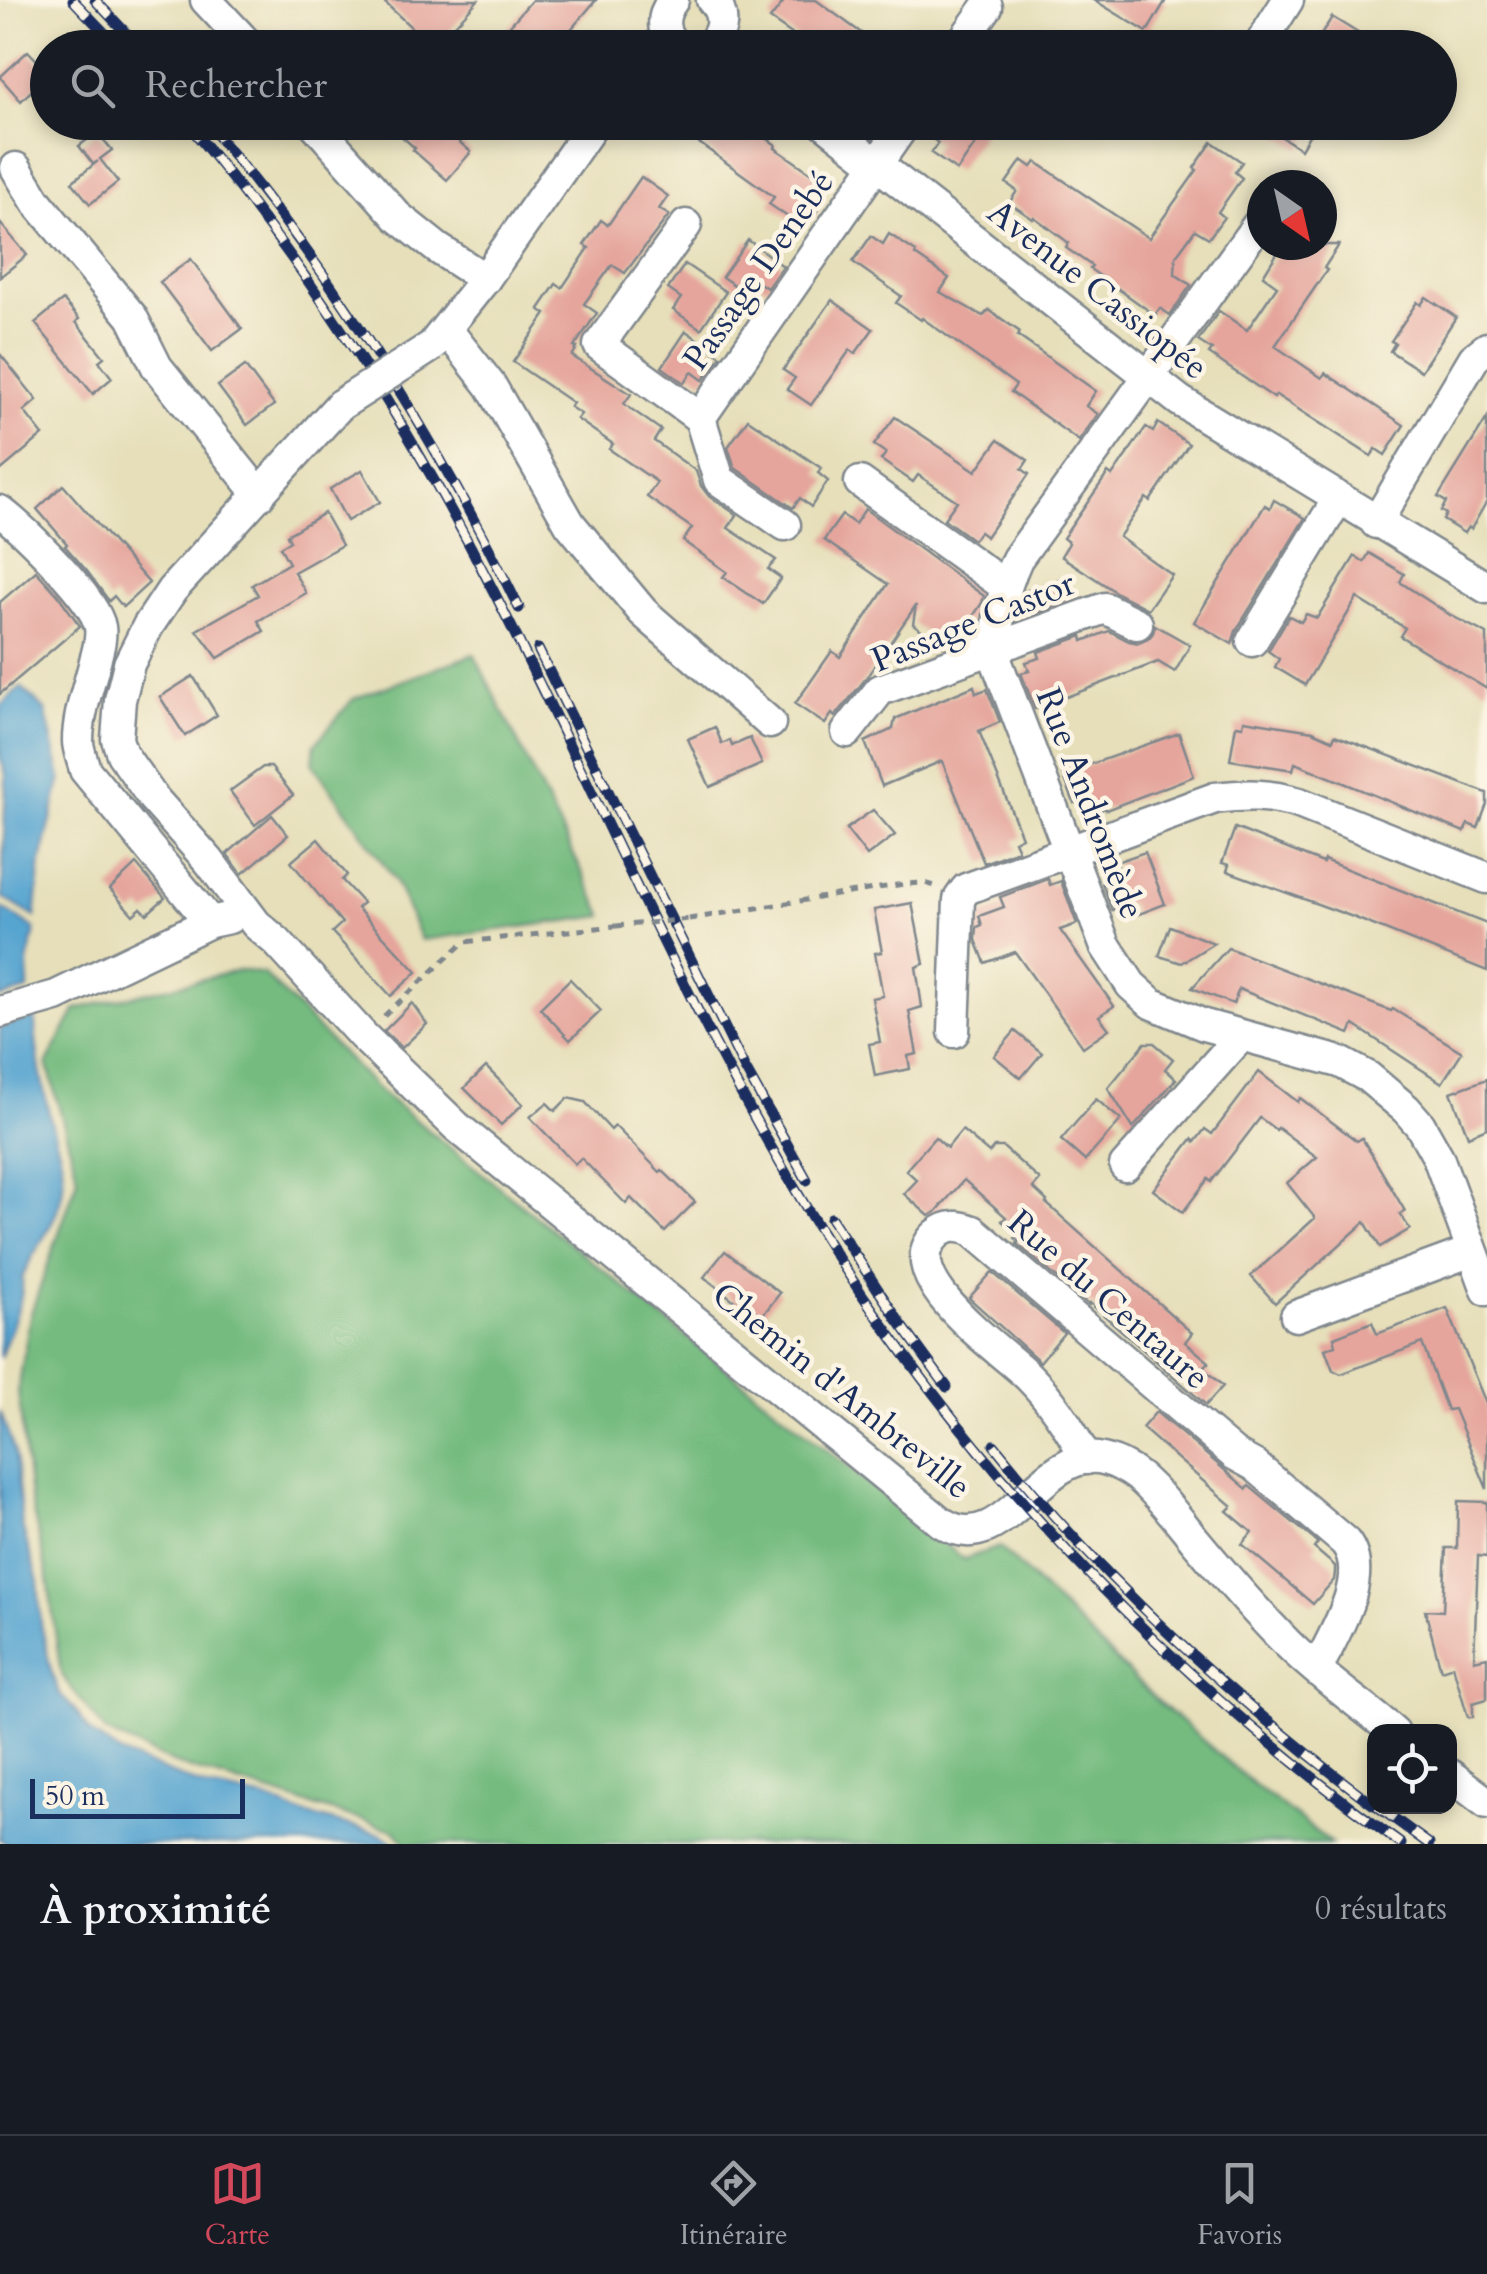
<!DOCTYPE html>
<html lang="fr">
<head>
<meta charset="utf-8">
<style>
  :root { --surface:#171b24; --page:#242831; --text:#f1f3f6; --muted:#9ea1a6; --line:#363941; --accent:#d1495b }
  body { margin:0; font-family:Cardo,serif; background:var(--page); color:var(--text) }
  .controls { position:absolute; right:30px; bottom:30px; display:grid; overflow:hidden; border-radius:20px; box-shadow:0 5px 15px #0003 }
  .controls button { width:90px; height:90px; display:grid; place-items:center; padding:0; border:0; border-bottom:2px solid var(--line); background:var(--surface); color:var(--text); font:50px sans-serif }
  .compass { position:absolute; left:1247px; top:170px; width:90px; height:90px; border-radius:50%; background:var(--surface); box-shadow:0 5px 15px #0003; rotate:146deg }
  .scale { position:absolute; left:30px; bottom:25px; width:215px; box-sizing:border-box; padding-left:10px; border:5px solid #1b2f5e; border-top:0; font-size:28px; line-height:35px; white-space:nowrap; color:#1b2f5e; -webkit-text-stroke:8px #fcf5e5; paint-order:stroke }
  .list { margin:0; padding:0; list-style:none }
  h2 { display:flex; justify-content:space-between; align-items:center; height:130px; margin:0; padding:0 40px; font-size:42px }
  h2 small { font-size:32px; font-weight:400; color:var(--muted) }
  .icon { flex:none; width:55px; height:55px; fill:none; stroke:currentColor; stroke-width:2; stroke-linecap:round; stroke-linejoin:round }
  .map { position:relative; flex:none; width:1487px; height:1844px; overflow:hidden }
  .search { position:absolute; background:var(--surface); box-shadow:0 5px 15px #0003; left:30px; right:30px; top:30px; height:110px; display:flex; align-items:center; gap:25px; box-sizing:border-box; padding:0 35px; border-radius:55px; color:var(--muted); font-size:38px }
  .sheet { height:290px; background:var(--surface) }
  nav { display:flex; justify-content:space-around; align-items:center; box-sizing:border-box; height:140px; border-top:2px solid var(--line); background:var(--surface); font-size:28px; color:var(--muted) }
  nav a { display:grid; justify-items:center; gap:5px }
  nav .on { color:var(--accent) }
  .map>svg:first-child { display:block }
  .forest { fill:#75bb7f; stroke:#48756e; stroke-width:2.5 }
  .water { fill:#56a4d0; stroke:#386a97; stroke-width:2.5 }
  .building { fill:#e5a59c }
  .lines { fill:none; stroke-linecap:round; stroke-linejoin:round }
  .minor-casing { stroke:#80878c; stroke-width:35 }
  .path { stroke:#80878c; stroke-width:5; stroke-dasharray:8 8; stroke-linecap:butt }
  .minor { stroke:#fff; stroke-width:30 }
  .rail-casing { stroke:#1b2f5e; stroke-width:11 }
  .rail { stroke:#fcf5e5; stroke-width:8; stroke-dasharray:22; stroke-linecap:butt }
  .minor-bridge-casing { stroke:#80878c; stroke-width:35; stroke-linecap:butt }
  .path-bridge { stroke:#80878c; stroke-width:5; stroke-dasharray:8 8; stroke-linecap:butt }
  .minor-bridge { stroke:#fff; stroke-width:30 }
  .labels { text-anchor:middle; stroke-width:9; stroke-linejoin:round; paint-order:stroke }
  .street-label { font-size:35px; fill:#1b2f5e; stroke:#fcf5e5 }
</style>
</head>
<body>
<div class="map">
<svg width="1487" height="1844" viewBox="0 0 1487 1844">
  <rect width="100%" height="100%" fill="#fcf5e5"/>
  <filter id="ink" filterUnits="userSpaceOnUse"><feTurbulence type="fractalNoise" baseFrequency=".01" numOctaves="2"/><feDisplacementMap in="SourceGraphic" scale="20" xChannelSelector="R" yChannelSelector="G"/><feConvolveMatrix kernelMatrix="1 2 1 2 8 2 1 2 1" color-interpolation-filters="sRGB"/></filter>
  <filter id="wash" filterUnits="userSpaceOnUse"><feTurbulence type="fractalNoise" baseFrequency=".0048" numOctaves="4" result="noise"/><feDisplacementMap in="SourceGraphic" scale="40" xChannelSelector="R" yChannelSelector="G"/><feGaussianBlur stdDeviation="2.25" result="paint"/><feColorMatrix in="noise" values="0 0 0 0 0 0 0 0 0 0 0 0 0 0 0 0 0 1.4 0 .05"/><feComposite in="paint" operator="in"/></filter>
  <g filter="url(#wash)">
    <rect width="100%" height="100%" fill="#e6dfba"/>
    <g class="forest">
      <polygon points="474,654 604,916 421,940 395,880 313,764 315,744 353,699"/>
      <polygon points="241,970 264,974 378,1090 964,1559 1000,1547 1155,1699 1253,1784 1332,1844 407,1844 394,1830 175,1764 106,1732 61,1675 48,1579 30,1498 18,1392 30,1316 78,1178 47,1063 76,1009"/>
    </g>
    <g class="water">
      <polygon points="21,687 45,710 61,778 41,861 35,917 2,897 6,775 0,757 0,706"/>
      <polygon points="2,908 34,928 34,936 28,960 28,990 0,998"/>
      <path d="M35,1016C35,1051 42,1083 50,1117C56,1143 67,1166 62,1193C56,1226 34,1248 22,1278C25,1300 7,1337 0,1358V1028Z"/>
      <polygon points="0,1411 15,1453 22,1526 38,1581 41,1624 52,1675 60,1695 76,1711 90,1732 121,1754 208,1788 266,1799 293,1811 380,1834 395,1844 6,1844 0,1839"/>
    </g>
    <g id="blocks">
      <g class="building">
        <polygon points="382,0 478,0 445,36 442,33 426,48 390,48 412,28"/>
        <polygon points="532,0 596,0 568,33 584,48 523,48 504,32"/>
        <polygon points="785,0 816,0 882,48 812,48 770,19"/>
        <polygon points="1094,0 1166,0 1147,32"/>
        <polygon points="1332,17 1382,48 1313,48"/>
        <polygon points="28,51 48,72 48,75 21,101 0,77"/>
        <polygon points="412,122 436,122 471,152 447,180 413,150 415,148 400,135"/>
        <polygon points="670,122 744,122 776,145 775,148 823,181 814,194 824,200 808,224 798,217 795,222 769,204 774,197"/>
        <polygon points="938,122 968,122 983,133 957,171 931,153 938,143 929,136"/>
        <polygon points="1258,122 1317,122 1301,149"/>
        <polygon points="97,132 112,150 100,159 118,182 90,204 72,182 98,161 93,164 79,146"/>
        <polygon points="1212,142 1242,162 1235,172 1242,178 1218,212 1224,217 1209,238 1195,230 1176,256 1175,274 1191,285 1170,315 1160,308 1155,315 1090,269 1092,266 1066,248 1069,243 1034,217 1033,219 1009,203 1017,191 1006,183 1022,160 1032,167 1036,162 1149,238 1197,170 1194,168"/>
        <polygon points="641,177 668,196 659,209 669,215 625,273 612,265 584,304 597,313 574,347 577,348 572,356 631,394 624,404 661,430 654,441 696,471 701,486 708,495 737,515 728,528 776,560 768,569 781,578 763,604 723,577 727,572 683,541 692,528 647,497 657,482 609,449 613,444 577,419 581,414 570,407 573,403 513,362 546,314 539,309 556,284 562,288 589,248 584,245 601,220 608,225"/>
        <polygon points="0,223 27,255 0,277"/>
        <polygon points="889,234 916,252 915,255 949,278 940,292 983,316 989,310 1020,332 1018,336 1096,391 1086,406 1098,414 1079,441 1011,392 1016,385 922,318 921,320 896,303 901,296 853,262 871,236 883,244"/>
        <polygon points="748,240 783,266 767,288 758,282 749,295 722,277"/>
        <polygon points="1282,245 1339,245 1324,268 1327,270 1275,346 1322,378 1325,373 1404,425 1385,455 1376,449 1371,456 1276,395 1274,398 1209,354 1212,350 1198,341 1219,311 1247,330 1277,286 1263,276"/>
        <polygon points="191,259 242,329 212,351 160,282"/>
        <polygon points="685,264 726,292 701,329 673,310 681,298 668,289"/>
        <polygon points="1426,297 1456,317 1421,371 1390,351 1395,343 1391,341 1417,302 1421,305"/>
        <polygon points="63,300 79,319 76,322 104,357 99,361 112,378 93,394 35,323"/>
        <polygon points="832,300 873,329 855,354 850,350 811,405 787,389 795,378 783,370"/>
        <polygon points="686,331 721,356 703,380 692,372 684,383 662,367"/>
        <polygon points="0,354 37,400 24,411 43,435 0,471"/>
        <polygon points="245,366 274,405 247,425 218,386"/>
        <polygon points="895,417 976,471 998,440 1028,460 1022,469 1029,474 986,537 979,532 973,540 944,519 957,501 918,475 913,482 881,460 886,453 874,445"/>
        <polygon points="1487,418 1487,501 1471,529 1468,527 1464,533 1443,520 1446,514 1441,511 1446,502 1438,497"/>
        <polygon points="748,419 821,468 818,473 828,481 811,507 800,498 793,508 735,468 728,447"/>
        <polygon points="1158,423 1189,444 1150,501 1146,498 1119,537 1172,575 1148,609 1117,593 1061,556 1069,543 1063,538 1108,473 1112,476 1146,427 1153,432"/>
        <polygon points="362,470 380,502 347,521 330,489"/>
        <polygon points="63,485 149,583 123,607 114,596 109,601 87,571 65,546 67,544 37,509"/>
        <polygon points="1274,500 1305,518 1236,631 1232,644 1194,622 1265,505 1270,508"/>
        <polygon points="865,509 984,596 982,603 957,640 949,635 942,645 913,624 916,605 867,677 835,717 832,714 825,724 795,704 832,651 840,657 888,584 824,540 842,515 855,524"/>
        <polygon points="324,513 342,545 294,572 306,593 258,621 264,631 218,658 197,630 258,595 252,585 289,563 280,547 290,541 287,535"/>
        <polygon points="1369,553 1404,574 1400,582 1450,615 1487,634 1487,689 1400,636 1405,628 1357,598 1305,685 1275,667 1279,659 1268,651 1289,616 1301,622 1306,614 1317,618 1355,556 1364,562"/>
        <polygon points="36,571 58,595 80,626 0,694 0,602"/>
        <polygon points="1060,579 1068,601 1032,615 1025,591"/>
        <polygon points="1155,625 1190,645 1175,672 1158,662 1035,709 1021,673 1029,671 1026,662 1040,658 1038,652 1082,636 1083,641 1109,631 1129,641 1139,643 1148,639 1153,633"/>
        <polygon points="193,676 217,715 185,736 160,697"/>
        <polygon points="974,686 976,693 987,689 1000,722 979,731 1022,837 1014,841 1018,850 984,863 942,761 882,786 865,742 893,729 895,719"/>
        <polygon points="1244,720 1313,731 1333,740 1335,735 1487,793 1487,804 1478,828 1468,824 1464,832 1295,763 1293,770 1230,760 1236,725 1243,726"/>
        <polygon points="715,727 722,744 730,740 732,746 750,738 762,764 710,787 688,739"/>
        <polygon points="1179,733 1194,776 1106,810 1105,808 1092,813 1086,798 1074,803 1063,774"/>
        <polygon points="263,767 271,767 293,795 255,825 230,791"/>
        <polygon points="873,810 895,835 867,856 846,829"/>
        <polygon points="272,815 288,835 242,874 227,854"/>
        <polygon points="1235,828 1323,863 1324,860 1487,924 1487,971 1353,917 1227,871 1229,865 1222,863"/>
        <polygon points="318,839 347,875 342,880 363,903 357,908 417,972 391,996 332,932 342,923 291,862"/>
        <polygon points="1145,852 1165,904 1134,916 1129,903 1112,910 1102,883 1121,877 1116,862"/>
        <polygon points="136,864 165,898 147,914 141,908 133,915 110,889"/>
        <polygon points="1048,879 1050,885 1061,881 1077,924 1060,930 1114,1006 1099,1016 1109,1029 1083,1047 1015,952 985,963 976,940 977,927 982,925 979,916 1004,907 1000,897"/>
        <polygon points="912,903 924,964 916,967 922,1007 909,1011 917,1054 908,1056 910,1069 875,1076 869,1044 880,1042 872,998 883,996 875,953 882,952 874,910"/>
        <polygon points="1170,926 1214,943 1182,963 1159,956"/>
        <polygon points="1228,948 1391,1011 1393,1009 1462,1052 1442,1083 1354,1025 1350,1034 1239,989 1233,1004 1192,988"/>
        <polygon points="570,979 601,1011 570,1040 540,1008"/>
        <polygon points="412,1003 427,1024 402,1048 384,1031"/>
        <polygon points="1015,1031 1042,1053 1021,1078 994,1056"/>
        <polygon points="1145,1043 1154,1043 1173,1059 1165,1069 1176,1079 1133,1128 1108,1088"/>
        <polygon points="486,1067 523,1104 501,1125 464,1088"/>
        <polygon points="1259,1072 1298,1102 1300,1098 1357,1141 1362,1138 1405,1211 1400,1214 1410,1229 1380,1247 1365,1222 1275,1303 1251,1276 1315,1218 1287,1183 1317,1157 1278,1128 1276,1130 1260,1118 1211,1182 1208,1179 1183,1212 1153,1190 1192,1139 1195,1142 1205,1129 1212,1134"/>
        <polygon points="1487,1079 1487,1128 1468,1136 1451,1092"/>
        <polygon points="568,1098 585,1102 611,1130 615,1126 660,1172 662,1170 695,1202 665,1232 631,1198 626,1204 581,1158 575,1164 530,1117 547,1103 555,1111"/>
        <polygon points="1096,1099 1121,1120 1085,1161 1061,1140"/>
        <polygon points="962,1130 989,1153 994,1147 1003,1147 1040,1180 1033,1188 1047,1201 1046,1203 1192,1333 1185,1342 1209,1362 1203,1368 1223,1386 1206,1405 1090,1303 1089,1305 1017,1244 1019,1241 1015,1238 1017,1234 1002,1221 1006,1217 964,1180 936,1212 929,1216 904,1194 917,1180 906,1170 935,1137 947,1148"/>
        <polygon points="725,1251 780,1293 762,1316 747,1306 745,1309 704,1277"/>
        <polygon points="992,1272 1064,1333 1040,1362 969,1298"/>
        <polygon points="1447,1308 1487,1406 1487,1489 1454,1409 1447,1410 1422,1343 1341,1374 1333,1370 1325,1349 1336,1345 1334,1337 1372,1322 1377,1334"/>
        <polygon points="1156,1412 1247,1489 1249,1486 1318,1543 1314,1548 1335,1566 1335,1572 1334,1580 1313,1604 1242,1544 1252,1532 1227,1511 1232,1506 1142,1428"/>
        <polygon points="1458,1501 1487,1502 1487,1557 1478,1556 1474,1660 1487,1657 1487,1699 1473,1703 1473,1717 1468,1717 1453,1666 1441,1670 1425,1610 1443,1611 1446,1548 1457,1548"/>
      </g>
    </g>
  </g>
  <g filter="url(#ink)">
    <use href="#blocks" fill-opacity="0" stroke="#80878c" stroke-width="2.5"/>
    <g class="lines">
      <defs>
        <g id="minor">
          <polyline points="206,0 251,48"/>
          <path d="M673,0C660,17 661,34 678,48"/>
          <polyline points="1259,46 1288,0"/>
          <path d="M707,48C723,34 727,16 712,0"/>
          <polyline points="958,48 987,7"/>
          <polyline points="313,122 397,216 437,248 485,279"/>
          <polyline points="823,122 1180,401 1487,588"/>
          <polyline points="16,168 36,201 132,317 157,367 260,495"/>
          <path d="M1262,219L1017,559C1002,592 995,623 996,660L1105,945L1131,985L1151,1003L1204,1025L1340,1062L1368,1077L1406,1109L1420,1125L1438,1157L1487,1290"/>
          <polyline points="686,225 599,345 700,418 719,480 785,525"/>
          <polyline points="447,330 491,386 570,524 643,612 770,723"/>
          <polyline points="435,342 485,279 595,122"/>
          <path d="M340,405L172,590L148,626L129,664L120,700L117,739L122,754L153,798L209,861L256,924L277,942L363,1036L456,1126L941,1522C1003,1563 1037,1452 1098,1458C1112,1460 1128,1468 1139,1477C1160,1495 1178,1519 1195,1540C1225,1576 1255,1611 1287,1643C1320,1676 1359,1703 1394,1732"/>
          <polyline points="700,418 906,122"/>
          <polyline points="860,482 1005,586"/>
          <path d="M0,511C24,530 95,598 100,627C102,639 97,653 94,665C88,689 78,715 78,741C78,750 83,761 85,770L210,922"/>
          <polyline points="1376,523 1474,358 1487,348"/>
          <polyline points="1252,641 1338,499"/>
          <polyline points="847,732 880,690 1105,608 1137,624"/>
          <polyline points="0,1012 56,996 210,922 229,918"/>
          <path d="M954,1032L959,899L966,889L1215,798C1247,794 1268,794 1299,803L1487,878"/>
          <polyline points="1125,1166 1241,1036"/>
          <polyline points="1296,1316 1472,1251"/>
          <path d="M1086,1459C1072,1431 1051,1399 1028,1376C1003,1351 890,1276 937,1234C949,1224 959,1226 973,1231L1234,1454L1254,1465L1345,1542C1372,1576 1333,1635 1317,1669"/>
          <polyline points="1450,1775 1487,1803"/>
        </g>
      </defs>
      <use href="#minor" class="minor-casing"/>
      <g class="path">
        <polyline points="689,919 904,884 925,883 935,886"/>
        <polyline points="384,1016 464,942 616,926"/>
      </g>
      <use href="#minor" class="minor"/>
      <defs>
        <g id="rail">
          <polyline points="73,0 119,48"/>
          <polyline points="95,0 140,48"/>
          <path d="M186,122C308,267 411,428 496,596C588,777 668,965 768,1142C923,1420 1143,1659 1401,1844"/>
          <path d="M206,122C331,270 434,435 519,608"/>
          <polyline points="538,649 744,1067 807,1180"/>
          <polyline points="831,1218 898,1320 947,1387"/>
          <path d="M994,1445C1101,1579 1237,1703 1374,1805"/>
          <polyline points="1377,1806 1429,1844"/>
        </g>
      </defs>
      <use href="#rail" class="rail-casing"/>
      <use href="#rail" class="rail"/>
      <defs>
        <polyline id="minor-bridge" points="340,405 432,346"/>
      </defs>
      <use href="#minor-bridge" class="minor-bridge-casing"/>
      <polyline class="path-bridge" points="616,926 689,919"/>
      <use href="#minor-bridge" class="minor-bridge"/>
    </g>
  </g>
  <g class="labels">
    <g class="street-label">
      <text transform="translate(758 270) rotate(-55)" y="12">Passage Denebé</text>
      <text transform="translate(1098 289) rotate(38)" y="12">Avenue Cassiopée</text>
      <text transform="translate(973 621) rotate(-22)" y="12">Passage Castor</text>
      <text transform="translate(1091 803) rotate(69)" y="12">Rue Andromède</text>
      <text transform="translate(1109 1299) rotate(41)" y="12">Rue du Centaure</text>
      <text transform="translate(842 1390) rotate(39)" y="12">Chemin d'Ambreville</text>
    </g>
  </g>
</svg>
<div class="controls">
<button><svg class="icon" aria-label="locate" viewBox="0 0 24 24"><circle cx="12" cy="12" r="6"/><path d="M12 2v4M12 18v4M2 12h4M18 12h4"/></svg></button>
</div>
<svg class="compass" viewBox="-18 -18 36 36"><path d="M0-13l5 13h-10z" fill="#e53935"/><path d="M0 13l5-13h-10z" fill="#9ea1a6"/></svg>
<div class="scale">50 m</div>
<div class="search"><svg class="icon" aria-label="search" viewBox="0 0 24 24"><circle cx="10" cy="10" r="6"/><path d="M15 15l6 6"/></svg>Rechercher</div>
</div>
<section class="sheet">
<h2>À proximité<small>0 résultats</small></h2>
<ul class="list">
</ul>
</section>
<nav>
<a class="on"><svg class="icon" aria-label="map" viewBox="0 0 24 24"><path d="M3 6l6-2 6 2 6-2v14l-6 2-6-2-6 2zM9 4v14M15 6v14"/></svg>Carte</a>
<a><svg class="icon" aria-label="directions" viewBox="0 0 24 24"><path d="M12 3l9 9-9 9-9-9zM9 14v-3h6M13 9l2 2-2 2"/></svg>Itinéraire</a>
<a><svg class="icon" aria-label="saved" viewBox="0 0 24 24"><path d="M7 4h10v16l-5-4-5 4z"/></svg>Favoris</a>
</nav>
</body>
</html>
